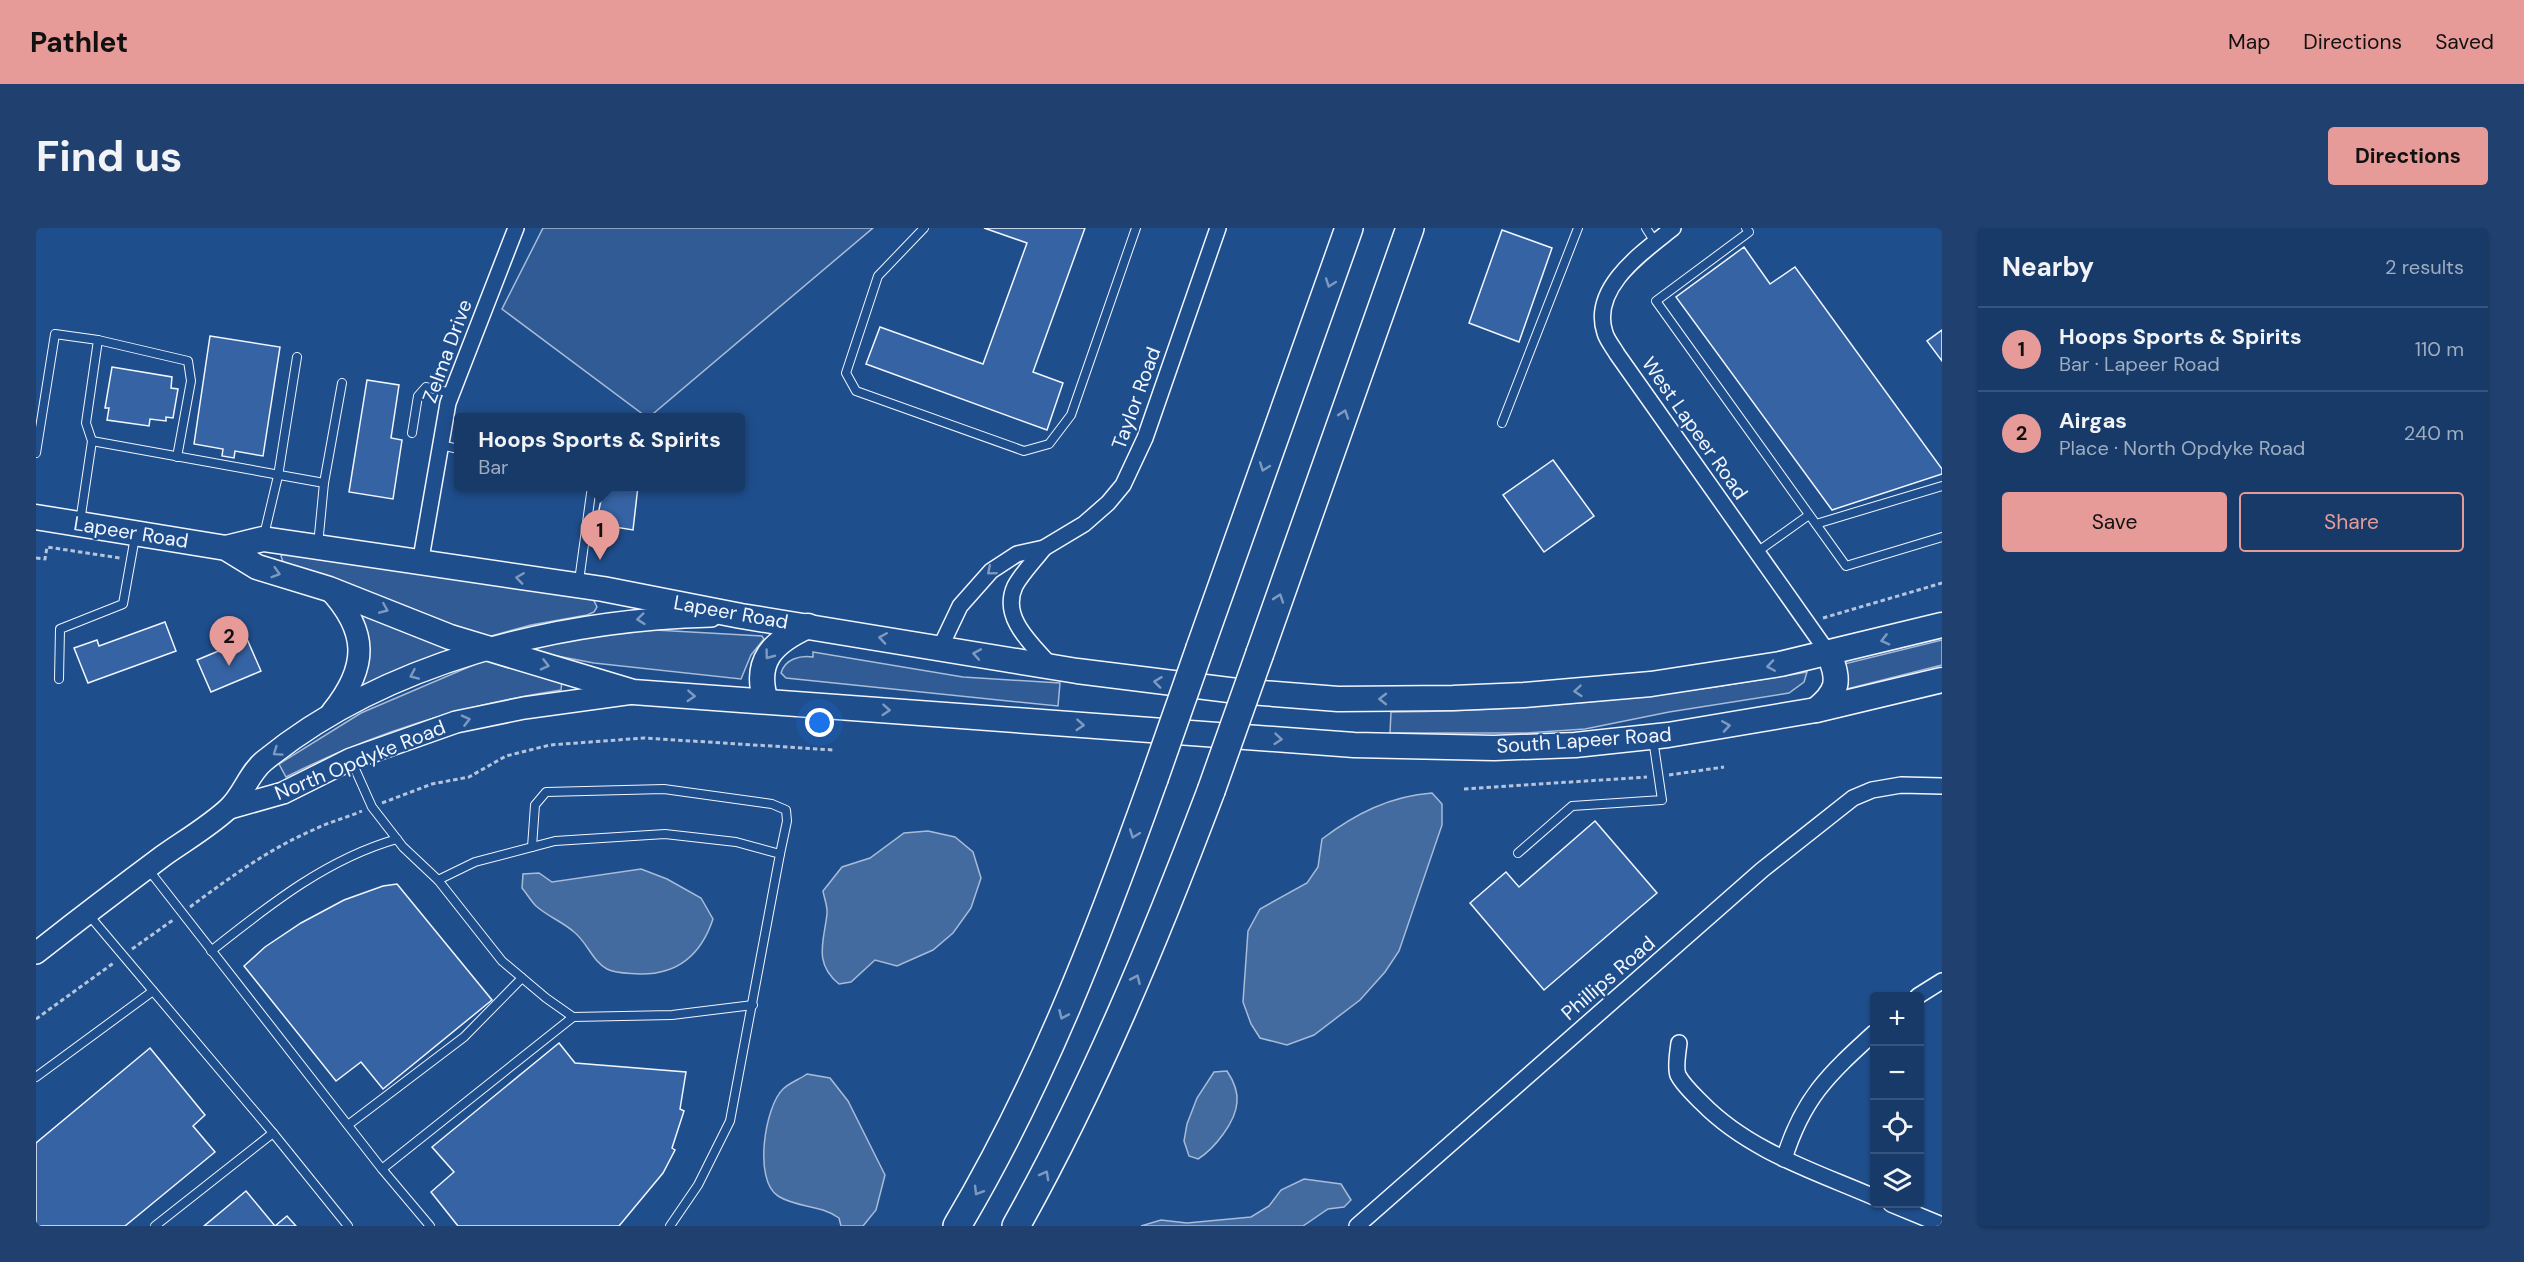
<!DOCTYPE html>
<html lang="en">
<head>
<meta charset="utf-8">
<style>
  :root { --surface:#173a69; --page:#20416f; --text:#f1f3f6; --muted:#9eadc0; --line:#36547d; --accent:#e69b98 }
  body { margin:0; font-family:"DM Sans",sans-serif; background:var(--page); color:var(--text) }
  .controls { position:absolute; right:18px; bottom:18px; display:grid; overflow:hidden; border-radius:6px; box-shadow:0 2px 4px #0004 }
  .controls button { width:54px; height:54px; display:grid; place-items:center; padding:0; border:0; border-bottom:2px solid var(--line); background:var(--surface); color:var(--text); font:30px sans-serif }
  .you { position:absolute; left:784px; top:495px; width:21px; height:21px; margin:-15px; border:4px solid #fff; border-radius:50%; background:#1a73e8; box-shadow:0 0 0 9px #1a73e833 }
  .badge { display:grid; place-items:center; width:39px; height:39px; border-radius:50%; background:var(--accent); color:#111; font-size:20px; font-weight:700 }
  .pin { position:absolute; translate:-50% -50px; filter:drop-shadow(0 2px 3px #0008) }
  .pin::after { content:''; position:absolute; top:32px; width:21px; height:18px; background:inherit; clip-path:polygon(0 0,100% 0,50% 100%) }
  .popup { position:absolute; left:418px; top:185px; width:291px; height:78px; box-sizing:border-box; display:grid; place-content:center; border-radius:6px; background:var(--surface); filter:drop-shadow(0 2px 4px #0005); font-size:20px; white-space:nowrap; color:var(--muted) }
  .popup b { font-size:22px; color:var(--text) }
  .popup::after { content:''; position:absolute; left:50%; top:100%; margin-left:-12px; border:12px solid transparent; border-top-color:var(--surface) }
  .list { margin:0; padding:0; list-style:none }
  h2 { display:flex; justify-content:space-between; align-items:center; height:78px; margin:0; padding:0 24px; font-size:26px }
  h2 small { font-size:20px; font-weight:400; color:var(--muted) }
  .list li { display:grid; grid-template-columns:39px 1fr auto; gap:18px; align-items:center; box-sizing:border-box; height:84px; padding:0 24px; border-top:2px solid var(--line) }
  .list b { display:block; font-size:22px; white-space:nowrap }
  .list p { margin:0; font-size:20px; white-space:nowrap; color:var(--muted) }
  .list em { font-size:20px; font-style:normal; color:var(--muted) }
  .actions { display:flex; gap:12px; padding:18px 24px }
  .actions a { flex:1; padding:14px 0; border:2px solid var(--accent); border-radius:6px; text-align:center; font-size:21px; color:var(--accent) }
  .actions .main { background:var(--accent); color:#111 }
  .icon { flex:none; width:33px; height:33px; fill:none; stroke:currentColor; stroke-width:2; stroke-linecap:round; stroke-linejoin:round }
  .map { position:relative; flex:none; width:1906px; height:998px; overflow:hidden; border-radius:6px }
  header { display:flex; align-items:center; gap:36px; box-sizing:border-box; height:84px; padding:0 30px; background:var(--accent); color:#111 }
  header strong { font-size:28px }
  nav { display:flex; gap:33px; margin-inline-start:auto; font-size:21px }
  .intro { display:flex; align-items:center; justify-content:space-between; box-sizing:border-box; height:144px; padding:0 36px }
  h1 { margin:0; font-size:42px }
  .button { padding:15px 27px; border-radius:6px; background:var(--accent); color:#111; font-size:21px; font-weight:700 }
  main { display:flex; gap:36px; padding:0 36px }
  aside { flex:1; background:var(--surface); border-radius:6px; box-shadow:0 2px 4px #0004 }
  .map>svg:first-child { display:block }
  .green { fill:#305b95; stroke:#a8bbd7; stroke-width:1.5 }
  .water { fill:#446ba0; stroke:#a8bbd7; stroke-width:1.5 }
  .building { fill:#3563a3; stroke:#f2f6ff; stroke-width:1.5 }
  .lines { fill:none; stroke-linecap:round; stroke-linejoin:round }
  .service-casing { stroke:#f2f6ff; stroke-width:10 }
  .minor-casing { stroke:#f2f6ff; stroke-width:18 }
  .secondary-casing { stroke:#f2f6ff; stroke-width:24 }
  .primary-casing { stroke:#f2f6ff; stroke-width:27 }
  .motorway-casing { stroke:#f2f6ff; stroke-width:30 }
  .path { stroke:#b3c4dc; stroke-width:3; stroke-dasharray:4.5 3; stroke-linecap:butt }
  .service { stroke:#1f4e8c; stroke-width:8 }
  .minor { stroke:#1f4e8c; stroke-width:15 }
  .secondary { stroke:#1f4e8c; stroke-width:21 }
  .primary { stroke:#1f4e8c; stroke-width:24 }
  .motorway { stroke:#1f4e8c; stroke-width:27 }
  .motorway-bridge-casing { stroke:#f2f6ff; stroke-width:30; stroke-linecap:butt }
  .motorway-bridge { stroke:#1f4e8c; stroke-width:27 }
  .oneway { stroke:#7e9ac0 }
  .labels { text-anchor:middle; stroke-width:4.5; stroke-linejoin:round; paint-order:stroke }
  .street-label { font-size:20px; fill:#f2f6ff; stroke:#1f4e8c }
</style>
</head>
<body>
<header>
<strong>Pathlet</strong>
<nav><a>Map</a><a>Directions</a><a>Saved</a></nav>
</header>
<div class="intro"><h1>Find us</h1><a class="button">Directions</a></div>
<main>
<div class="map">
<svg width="1906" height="998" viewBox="0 0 1906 998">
  <rect width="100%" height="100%" fill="#1f4e8c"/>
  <g class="green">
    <polygon points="507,0 837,0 612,190 466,81"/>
    <polygon points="249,324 553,368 558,373 561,379 558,384 551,387 495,397 448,410 248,337 245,328"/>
    <polygon points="322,385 416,422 370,439 322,462"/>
    <polygon points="619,402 726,408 728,411 715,427 705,451 558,435 500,424 498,421 501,418 583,404"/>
    <polygon points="1906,412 1906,437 1811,461 1808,460 1808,436"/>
    <path d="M777,424L927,449L1024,455L1022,478L750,450L745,445C749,431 764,427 777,429Z"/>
    <path d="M449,432L469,439L526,452L525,462C427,477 339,504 250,549L243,536L325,485Z"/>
    <path d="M1771,444L1768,454L1753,465L1633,484L1549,501L1490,505H1354L1355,484C1495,483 1633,469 1771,444Z"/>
  </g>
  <g class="water">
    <path d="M1396,565L1406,576V597L1363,723L1349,744L1324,772L1278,807L1251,817L1224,810L1215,796L1207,774L1212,703L1224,681L1271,655L1282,639L1286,611C1319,586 1354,568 1396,565Z"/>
    <path d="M892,603L919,609L937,624L945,650L935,680L917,705L897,722L861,738L839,732L815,754L803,756C777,735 788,713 791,686C792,679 788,670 787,663L806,639L834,630L868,605Z"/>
    <path d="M605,641L631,651L665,670L677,691C665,727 642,747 603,746C593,745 581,746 571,741C557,734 551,714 538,704C527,694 511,688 500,678C495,673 491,666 486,660L487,646L503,645L516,654Z"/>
    <path d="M1191,843C1197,852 1202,863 1201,874C1200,894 1178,921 1162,931L1153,928L1148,913L1151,896L1161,870L1178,844Z"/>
    <path d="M771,846L794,850L812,873L849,947L840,982L827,998H805L803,990C783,976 761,980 742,968C717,952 729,878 747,861C753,855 764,851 771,846Z"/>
    <polygon points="1268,951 1305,956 1315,972 1308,979 1292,981 1267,998 1105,998 1125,992 1151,995 1215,989 1233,978 1245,962"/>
  </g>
  <g class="building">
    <polygon points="948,0 1049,0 997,144 1027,155 1011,202 830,136 844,99 947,136 991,15"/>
    <polygon points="1466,2 1516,20 1483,114 1433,95"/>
    <polygon points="1708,19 1734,56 1759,39 1906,241 1906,246 1796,282 1640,69"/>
    <polygon points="1906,102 1906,133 1891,113"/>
    <polygon points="174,108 244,119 227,228 199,223 198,230 186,228 187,221 158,216"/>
    <polygon points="76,139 136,149 135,160 142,161 137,190 130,189 130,193 114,191 113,198 71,192 73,180 69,180"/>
    <polygon points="331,152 363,157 355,210 366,212 357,271 313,264"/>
    <polygon points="1517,232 1558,288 1508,324 1467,267"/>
    <polygon points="568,258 602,258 597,302 560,296"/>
    <polygon points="129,394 140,423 52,455 38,420 61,412 63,418"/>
    <polygon points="211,411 225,443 175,464 161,432"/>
    <polygon points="1559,593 1621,665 1508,762 1434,675 1470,644 1483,659"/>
    <polygon points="361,656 456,772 347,861 325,834 300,853 208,738 229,719 265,695 308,672 347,658"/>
    <polygon points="523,815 539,835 650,844 644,881 648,883 636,920 639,922 627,945 583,998 422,998 395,964 418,944 396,919"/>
    <polygon points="114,820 169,887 157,898 179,924 89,998 0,998 0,915"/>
    <polygon points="210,963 239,998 251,988 260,998 168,998"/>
  </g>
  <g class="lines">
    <defs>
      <g id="service">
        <polyline points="888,0 842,48 810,145 820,163 988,223 1013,216 1035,187 1100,0"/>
        <polyline points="1610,0 1619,14"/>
        <polyline points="1710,0 1713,4 1620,73 1810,338 1906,309"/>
        <polyline points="62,112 152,133 155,153 141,229"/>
        <polyline points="1466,195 1542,0"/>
        <polyline points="376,205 382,168 390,159 415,165"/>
        <polyline points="56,213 288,255 282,317"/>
        <polyline points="404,217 423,221"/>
        <polyline points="0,225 19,106 62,112 50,195 56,213 44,294"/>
        <polyline points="288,255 306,155"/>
        <polyline points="1780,296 1906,258"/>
        <polyline points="228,307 242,248 261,129"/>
        <polyline points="1721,324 1773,287"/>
        <polyline points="543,353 556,258"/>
        <polyline points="23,451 24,401 87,376 99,309"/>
        <polyline points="315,532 336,579 367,619 402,652 439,634 519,613 629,606 700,614 744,626 694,893 662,957 634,998"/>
        <polyline points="496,619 499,577 510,564 628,561 736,576 750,582 751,593 744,626"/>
        <polyline points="1482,625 1536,578 1626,572 1617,511"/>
        <polyline points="112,641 346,941 394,998"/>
        <polyline points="402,652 466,733 510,770 537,789"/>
        <polyline points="52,686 237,905 119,998"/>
        <path d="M175,723C232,678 290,631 361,611"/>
        <polyline points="0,849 117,763"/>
        <polyline points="312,897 428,809 486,750"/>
        <polyline points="237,905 312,998"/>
        <polyline points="346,941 537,789 636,787 717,777"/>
      </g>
      <g id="minor">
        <path d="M1637,0C1607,24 1554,60 1569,105C1571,112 1577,119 1581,126L1793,426"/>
        <path d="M1008,320C999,332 986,345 979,358C964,390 997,417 1016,439"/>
        <polyline points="384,336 412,175 480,0"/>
        <polyline points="904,420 924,378 955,343 981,326 1008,320 1048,296 1072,275 1087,257 1109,210 1182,0"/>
        <polyline points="1882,768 1906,753"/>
        <path d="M1643,815C1642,824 1639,839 1642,847C1647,857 1658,867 1666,875C1713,923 1778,943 1838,969"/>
        <path d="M1748,931C1767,870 1792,847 1838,805"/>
        <polyline points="1855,976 1906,997"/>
        <polyline points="1321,998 1726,642 1817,570 1836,562 1865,557 1906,558"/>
      </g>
      <g id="secondary">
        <path d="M293,361C333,404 332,439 296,484"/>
        <polyline points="194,580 247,565 315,531 420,494 488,480 597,465"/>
        <path d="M0,725C42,692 84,660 127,628C148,613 174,598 193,580C207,567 213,545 228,533C349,434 521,392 675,388"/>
      </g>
      <g id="primary">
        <polyline points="0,289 190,320 221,339 293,361 414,409 597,464 1318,517 1458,520 1539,517 1632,507 1780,482 1906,452"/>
        <polyline points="190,320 227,311 567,361 705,388 1041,443 1201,463 1302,471 1417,470 1488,467 1615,456 1744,436 1906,397"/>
        <path d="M730,473C717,433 737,414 772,398"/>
        <path d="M1780,482C1803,463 1804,452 1793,426"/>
      </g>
      <g id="motorway">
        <polyline points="1164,420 1313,0"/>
        <polyline points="1224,425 1374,0"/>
        <path d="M921,998C1005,857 1063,705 1118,551"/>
        <path d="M980,998C1058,859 1119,711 1175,563"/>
      </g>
    </defs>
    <use href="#service" class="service-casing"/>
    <use href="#minor" class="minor-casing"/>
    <use href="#secondary" class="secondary-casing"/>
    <use href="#primary" class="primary-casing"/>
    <use href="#motorway" class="motorway-casing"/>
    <g class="path">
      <polyline points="0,330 9,331 11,319 84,330"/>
      <polyline points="1787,390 1906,355"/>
      <polyline points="1633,547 1688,539"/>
      <polyline points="1428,561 1611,549"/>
      <polyline points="346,575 396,556 433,549 470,528 514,517 608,510 798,522"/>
      <path d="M154,679C193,650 233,621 277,602C293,594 310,590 326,583"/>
      <polyline points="96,721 137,692"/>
      <polyline points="0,791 79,734"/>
    </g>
    <use href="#service" class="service"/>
    <use href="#minor" class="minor"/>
    <use href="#secondary" class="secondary"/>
    <use href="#primary" class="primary"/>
    <use href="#motorway" class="motorway"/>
    <defs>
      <g id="motorway-bridge">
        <polyline points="1118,551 1164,420"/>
        <polyline points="1175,563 1224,425"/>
      </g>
    </defs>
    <use href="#motorway-bridge" class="motorway-bridge-casing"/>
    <use href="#motorway-bridge" class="motorway-bridge"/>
  </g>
  <defs><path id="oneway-chevron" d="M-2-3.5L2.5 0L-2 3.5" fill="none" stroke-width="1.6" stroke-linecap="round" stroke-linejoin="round" transform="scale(1.5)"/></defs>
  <g class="oneway">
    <use href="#oneway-chevron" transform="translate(1294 55) rotate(110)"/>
    <use href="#oneway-chevron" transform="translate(1308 186) rotate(-71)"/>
    <use href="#oneway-chevron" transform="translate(1228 239) rotate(110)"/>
    <use href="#oneway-chevron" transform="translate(955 343) rotate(140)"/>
    <use href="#oneway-chevron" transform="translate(240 345) rotate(17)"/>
    <use href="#oneway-chevron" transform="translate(484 350) rotate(-172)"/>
    <use href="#oneway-chevron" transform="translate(1243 370) rotate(-71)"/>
    <use href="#oneway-chevron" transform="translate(348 381) rotate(23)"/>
    <use href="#oneway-chevron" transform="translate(605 391) rotate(174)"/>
    <use href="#oneway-chevron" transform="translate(847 410) rotate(-171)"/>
    <use href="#oneway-chevron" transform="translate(1849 412) rotate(166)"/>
    <use href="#oneway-chevron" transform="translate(941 426) rotate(-170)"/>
    <use href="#oneway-chevron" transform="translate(733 427) rotate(127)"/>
    <use href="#oneway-chevron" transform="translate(509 437) rotate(14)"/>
    <use href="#oneway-chevron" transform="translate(1735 438) rotate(171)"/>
    <use href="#oneway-chevron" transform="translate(378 447) rotate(156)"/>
    <use href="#oneway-chevron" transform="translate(1122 454) rotate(-173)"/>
    <use href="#oneway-chevron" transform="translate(1542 463) rotate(175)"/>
    <use href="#oneway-chevron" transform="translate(655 468) rotate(4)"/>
    <use href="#oneway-chevron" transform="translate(1347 471) rotate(180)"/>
    <use href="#oneway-chevron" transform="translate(850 482) rotate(4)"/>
    <use href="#oneway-chevron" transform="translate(430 492) rotate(-14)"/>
    <use href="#oneway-chevron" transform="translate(1044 497) rotate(4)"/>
    <use href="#oneway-chevron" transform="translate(1690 498) rotate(-9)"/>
    <use href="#oneway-chevron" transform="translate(1242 511) rotate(5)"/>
    <use href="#oneway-chevron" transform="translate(241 524) rotate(145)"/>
    <use href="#oneway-chevron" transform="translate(1098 606) rotate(110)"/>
    <use href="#oneway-chevron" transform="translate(1100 751) rotate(-66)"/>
    <use href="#oneway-chevron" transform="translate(1027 787) rotate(114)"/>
    <use href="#oneway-chevron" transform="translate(1009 947) rotate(-61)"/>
    <use href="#oneway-chevron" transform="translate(942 963) rotate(121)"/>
  </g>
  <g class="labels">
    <g class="street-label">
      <text transform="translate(411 123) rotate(-70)" y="7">Zelma Drive</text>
      <text transform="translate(1100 170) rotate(-70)" y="7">Taylor Road</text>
      <text transform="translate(1659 200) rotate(55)" y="7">West Lapeer Road</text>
      <text transform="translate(95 304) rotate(9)" y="7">Lapeer Road</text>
      <text transform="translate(695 384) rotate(10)" y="7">Lapeer Road</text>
      <text transform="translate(1548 512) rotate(-4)" y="7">South Lapeer Road</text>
      <text transform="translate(324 532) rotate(-22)" y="7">North Opdyke Road</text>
      <text transform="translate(1572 750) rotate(-41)" y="7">Phillips Road</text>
    </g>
  </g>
</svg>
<div class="controls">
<button>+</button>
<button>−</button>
<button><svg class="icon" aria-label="locate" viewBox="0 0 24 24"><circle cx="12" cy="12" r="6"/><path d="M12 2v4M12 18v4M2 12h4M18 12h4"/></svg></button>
<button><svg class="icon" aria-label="layers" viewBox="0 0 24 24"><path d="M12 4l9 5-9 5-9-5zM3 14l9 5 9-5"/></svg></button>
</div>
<div class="you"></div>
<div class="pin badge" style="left:564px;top:332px">1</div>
<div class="popup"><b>Hoops Sports &amp; Spirits</b>Bar</div>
<div class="pin badge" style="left:193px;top:438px">2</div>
</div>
<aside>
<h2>Nearby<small>2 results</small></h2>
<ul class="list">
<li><span class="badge">1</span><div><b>Hoops Sports &amp; Spirits</b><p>Bar · Lapeer Road</p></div><em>110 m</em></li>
<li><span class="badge">2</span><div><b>Airgas</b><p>Place · North Opdyke Road</p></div><em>240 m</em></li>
</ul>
<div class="actions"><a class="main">Save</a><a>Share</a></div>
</aside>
</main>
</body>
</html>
